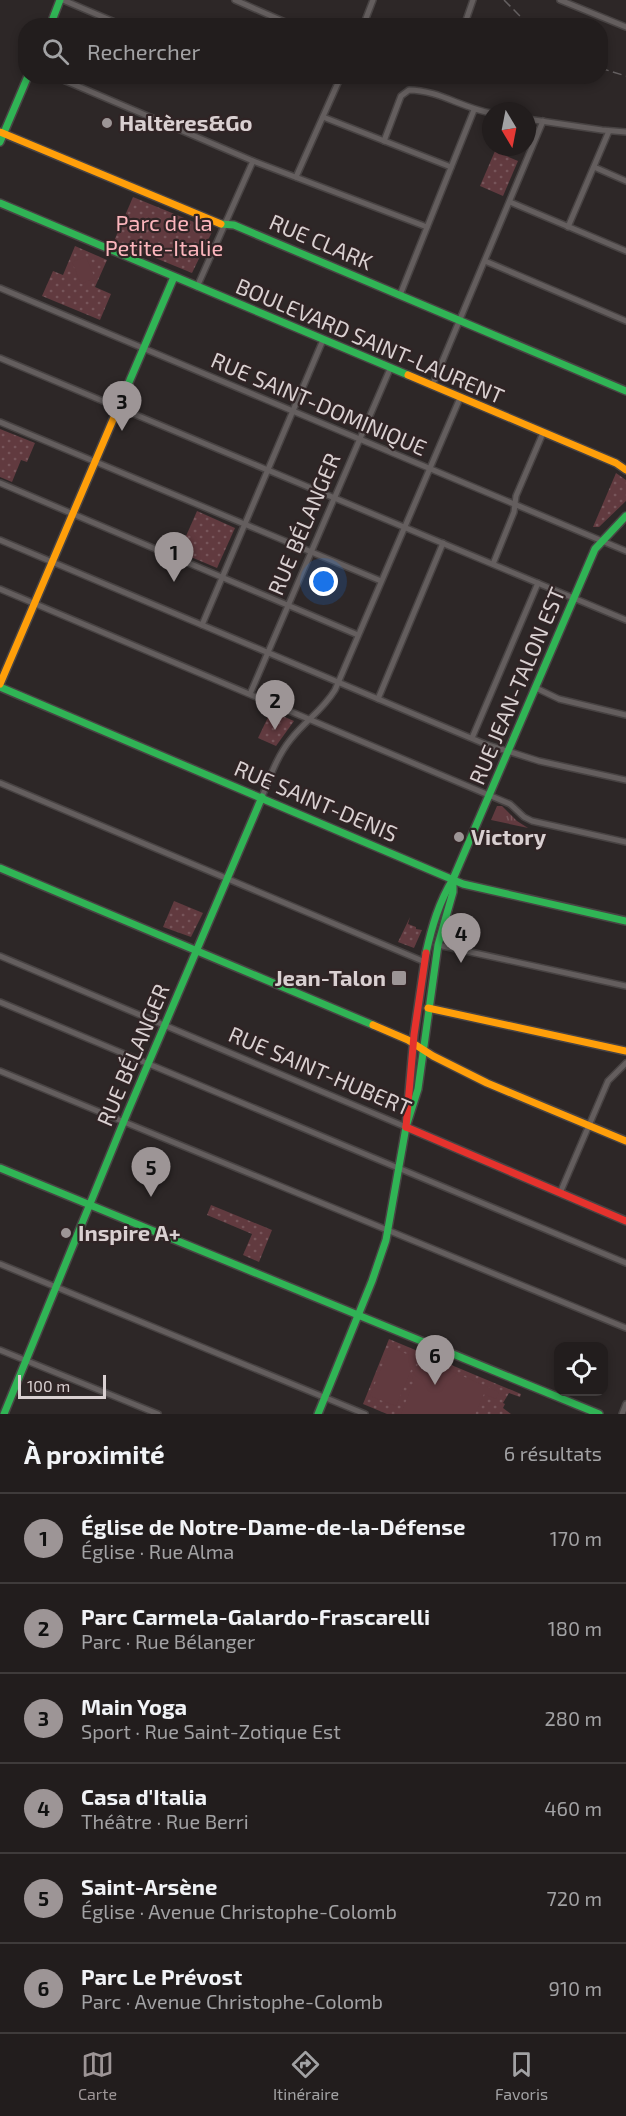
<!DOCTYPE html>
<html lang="fr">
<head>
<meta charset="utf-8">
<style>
  :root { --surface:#221d1d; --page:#2e2a2a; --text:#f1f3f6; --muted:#a2a2a4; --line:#3f3b3b; --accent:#9d9596 }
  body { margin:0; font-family:"Exo 2",sans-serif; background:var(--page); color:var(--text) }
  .controls { position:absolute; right:18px; bottom:18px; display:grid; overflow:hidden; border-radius:12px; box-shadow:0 3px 9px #0003 }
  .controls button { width:54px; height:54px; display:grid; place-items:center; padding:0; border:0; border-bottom:2px solid var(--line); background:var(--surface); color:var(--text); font:30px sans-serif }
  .compass { position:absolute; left:482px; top:102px; width:54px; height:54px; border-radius:50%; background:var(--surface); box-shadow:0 3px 9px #0003; rotate:170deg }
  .scale { position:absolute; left:18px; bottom:15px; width:88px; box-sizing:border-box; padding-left:6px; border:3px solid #d9d0d1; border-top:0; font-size:16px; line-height:21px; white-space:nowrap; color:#d9d0d1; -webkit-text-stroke:4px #302425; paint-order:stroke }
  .you { position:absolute; left:324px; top:582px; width:21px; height:21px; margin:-15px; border:4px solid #fff; border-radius:50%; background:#1a73e8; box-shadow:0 0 0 9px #1a73e833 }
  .badge { display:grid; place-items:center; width:39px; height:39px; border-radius:50%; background:var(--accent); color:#111; font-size:20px; font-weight:700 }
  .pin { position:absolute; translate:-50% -50px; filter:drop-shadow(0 2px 3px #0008) }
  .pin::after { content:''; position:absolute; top:32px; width:21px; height:18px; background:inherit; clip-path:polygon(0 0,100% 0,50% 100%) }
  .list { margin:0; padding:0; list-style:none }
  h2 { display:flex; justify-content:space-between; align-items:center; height:78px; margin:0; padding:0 24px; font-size:26px }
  h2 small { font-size:20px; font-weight:400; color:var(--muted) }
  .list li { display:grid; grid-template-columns:39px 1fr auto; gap:18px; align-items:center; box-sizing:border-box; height:90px; padding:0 24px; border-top:2px solid var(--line) }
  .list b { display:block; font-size:22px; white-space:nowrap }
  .list p { margin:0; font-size:20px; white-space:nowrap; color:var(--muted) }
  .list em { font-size:20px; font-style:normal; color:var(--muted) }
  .icon { flex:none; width:33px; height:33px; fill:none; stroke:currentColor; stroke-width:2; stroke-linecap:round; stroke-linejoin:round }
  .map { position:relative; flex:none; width:626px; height:1414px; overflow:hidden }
  .search { position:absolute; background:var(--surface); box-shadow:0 3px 9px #0003; left:18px; right:18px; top:18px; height:66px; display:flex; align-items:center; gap:15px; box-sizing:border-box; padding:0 21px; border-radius:24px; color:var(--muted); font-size:22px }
  .sheet { height:618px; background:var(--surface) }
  nav { display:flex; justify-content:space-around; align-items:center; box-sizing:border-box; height:84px; border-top:2px solid var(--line); background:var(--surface); font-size:16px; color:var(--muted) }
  nav a { display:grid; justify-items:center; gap:3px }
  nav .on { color:var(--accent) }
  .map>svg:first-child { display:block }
  .grass { fill:url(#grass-tufts) }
  .park { fill:url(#park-dots) }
  .pitch { fill:#613a3f }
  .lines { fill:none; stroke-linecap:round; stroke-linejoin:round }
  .street-casing { stroke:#484343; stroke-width:8 }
  .fast-casing { stroke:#484343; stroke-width:10 }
  .slow-casing { stroke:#484343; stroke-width:10 }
  .jam-casing { stroke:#484343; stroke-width:10 }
  .street { stroke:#645e5e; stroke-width:5 }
  .fast { stroke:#30b455; stroke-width:7 }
  .slow { stroke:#ff9f0a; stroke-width:7 }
  .jam { stroke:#e5322d; stroke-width:7 }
  .rail { stroke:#656061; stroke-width:1.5; stroke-dasharray:9 4.5; stroke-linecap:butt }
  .poi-dot { fill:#9d9596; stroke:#302425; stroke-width:2 }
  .labels { text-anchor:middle; stroke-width:4.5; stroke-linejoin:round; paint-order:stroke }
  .poi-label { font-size:22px; font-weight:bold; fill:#d9d0d1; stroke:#302425; text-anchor:start }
  .park-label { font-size:22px; fill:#fcb6bd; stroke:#302425 }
  .street-label { font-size:22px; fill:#d9d0d1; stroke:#302425 }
</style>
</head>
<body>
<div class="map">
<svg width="626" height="1414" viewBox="0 0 626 1414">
  <defs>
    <pattern id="grass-tufts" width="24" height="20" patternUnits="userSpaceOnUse" patternTransform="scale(1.5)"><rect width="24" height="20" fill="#613a3f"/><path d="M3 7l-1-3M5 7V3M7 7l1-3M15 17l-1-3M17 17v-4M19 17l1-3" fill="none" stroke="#77555a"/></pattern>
    <pattern id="park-dots" width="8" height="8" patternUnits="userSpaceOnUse" patternTransform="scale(1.5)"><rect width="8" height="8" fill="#613a3f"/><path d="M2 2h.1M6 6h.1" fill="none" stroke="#77555a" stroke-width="1.8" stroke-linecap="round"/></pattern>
  </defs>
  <rect width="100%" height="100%" fill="#2d2727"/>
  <polygon class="grass" points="497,806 502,806 517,821 528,828 491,820"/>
  <g class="park">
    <polygon points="495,151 518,161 503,196 480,186"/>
    <polygon points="133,197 211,229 212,232 192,273 114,241"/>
    <polygon points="75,246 107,260 95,287 111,294 100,320 42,296 53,271 63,275"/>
    <polygon points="0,429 35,443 27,462 21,460 12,482 0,477"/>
    <polygon points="616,473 626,480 626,501 599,527 593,527"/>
    <polygon points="197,511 235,528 217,568 179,552"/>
    <polygon points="271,711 294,721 276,746 258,738"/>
    <polygon points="174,901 203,913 191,937 163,927"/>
    <polygon points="410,917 408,924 416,927 416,929 422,930 414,948 398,942"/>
    <polygon points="211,1205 272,1230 259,1262 243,1255 252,1234 207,1215"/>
    <polygon points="389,1339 521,1394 520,1397 509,1393 503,1403 505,1404 503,1408 511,1414 387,1414 363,1404"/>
  </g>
  <g class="pitch">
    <polygon points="86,257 95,278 81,284 72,262"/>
    <polygon points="390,1347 416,1358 396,1406 370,1396"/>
    <polygon points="422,1355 443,1364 444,1368 499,1392 496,1399 484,1394 475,1414 401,1414 414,1381 412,1378"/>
  </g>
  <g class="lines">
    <defs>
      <g id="street">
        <polyline points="63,0 124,26"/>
        <polyline points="235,0 294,26"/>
        <polyline points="560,0 626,27"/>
        <polyline points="363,26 373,0"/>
        <polyline points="464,26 473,0"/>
        <polyline points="54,76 253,161 427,227"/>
        <polyline points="323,117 451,167"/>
        <polyline points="527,119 602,130 626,132"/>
        <path d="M384,141L401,96L409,90C438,90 462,108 491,113"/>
        <polyline points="594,167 626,181"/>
        <polyline points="296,177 341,76"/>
        <polyline points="510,202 626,251"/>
        <polyline points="568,227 609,131"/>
        <polyline points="485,261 626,321"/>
        <polyline points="197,287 253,161"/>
        <polyline points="0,288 626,551"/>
        <polyline points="400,295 474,110"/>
        <polyline points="0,358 626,620"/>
        <polyline points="432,386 543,121"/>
        <polyline points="0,422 381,581"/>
        <polyline points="0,483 358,635"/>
        <polyline points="0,540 485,744 539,761 626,780"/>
        <polyline points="493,564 514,512 516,496 543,433"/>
        <polyline points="0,589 510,804 524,817 532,821 626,842"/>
        <polyline points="202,625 323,340"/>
        <polyline points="536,688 559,699 626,715"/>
        <polyline points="250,694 390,369"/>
        <polyline points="378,699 443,543"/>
        <polyline points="472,738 538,583"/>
        <polyline points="0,783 425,962"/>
        <path d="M262,797C270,777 277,756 291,739C306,720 322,711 335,690L460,398"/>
        <polyline points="438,945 626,986"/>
        <polyline points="0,956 406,1127"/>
        <polyline points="0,1002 626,1263"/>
        <polyline points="0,1071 626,1328"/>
        <polyline points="560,1193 608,1081 626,1063"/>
        <polyline points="0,1264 365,1414"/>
        <polyline points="0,1350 158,1414"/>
        <polyline points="622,1414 626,1404"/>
      </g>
      <g id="fast">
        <polyline points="50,26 60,0"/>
        <polyline points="0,142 28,76"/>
        <polyline points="0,203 408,375"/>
        <polyline points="221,224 234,225 626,391"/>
        <polyline points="121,401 174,277"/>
        <polyline points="0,687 463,884 626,921"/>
        <polyline points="0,868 373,1025"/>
        <path d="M426,953C432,926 439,902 453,879L595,549L626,516"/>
        <polyline points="0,1168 599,1414"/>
        <polyline points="4,1414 128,1111 262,797"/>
        <polyline points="318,1414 372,1281 386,1240 406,1127 418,1089 438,945 453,892 453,879"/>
      </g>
      <g id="slow">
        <polyline points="0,132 221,224"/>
        <polyline points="408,375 616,463 626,470"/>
        <polyline points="0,684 121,401"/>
        <polyline points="428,1008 626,1051"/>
        <polyline points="373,1025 408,1040 433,1056 487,1083 626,1141"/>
      </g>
      <g id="jam">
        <polyline points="406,1127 414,1035 426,953"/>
        <polyline points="406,1127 626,1221"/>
      </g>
    </defs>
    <use href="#street" class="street-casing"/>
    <use href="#fast" class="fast-casing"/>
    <use href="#slow" class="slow-casing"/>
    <use href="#jam" class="jam-casing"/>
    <use href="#street" class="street"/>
    <use href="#fast" class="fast"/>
    <use href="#slow" class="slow"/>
    <use href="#jam" class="jam"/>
    <g class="rail">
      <polyline points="504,0 530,26"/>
      <polyline points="600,68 626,76"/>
    </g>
  </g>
  <g class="poi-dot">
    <circle cx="107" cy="123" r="6"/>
    <circle cx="459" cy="837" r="6"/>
    <rect x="391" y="970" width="16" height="16" rx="3"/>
    <circle cx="66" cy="1233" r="6"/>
  </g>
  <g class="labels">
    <g class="poi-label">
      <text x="119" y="131">Haltères&amp;Go</text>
      <text x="471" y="845">Victory</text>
      <text x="386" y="986" text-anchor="end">Jean-Talon</text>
      <text x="78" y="1241">Inspire A+</text>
    </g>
    <g class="park-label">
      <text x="164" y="231">Parc de la<tspan x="164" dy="25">Petite-Italie</tspan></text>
    </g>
    <g class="street-label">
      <text transform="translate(321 242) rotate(23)" y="8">RUE CLARK</text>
      <text transform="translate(370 341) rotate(23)" y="8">BOULEVARD SAINT-LAURENT</text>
      <text transform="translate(319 404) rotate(23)" y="8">RUE SAINT-DOMINIQUE</text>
      <text transform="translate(304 524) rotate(-67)" y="8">RUE BÉLANGER</text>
      <text transform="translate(517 686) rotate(-67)" y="8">RUE JEAN-TALON EST</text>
      <text transform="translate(316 801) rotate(23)" y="8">RUE SAINT-DENIS</text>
      <text transform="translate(133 1055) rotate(-67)" y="8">RUE BÉLANGER</text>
      <text transform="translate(320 1071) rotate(23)" y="8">RUE SAINT-HUBERT</text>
    </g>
  </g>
</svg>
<div class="controls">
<button><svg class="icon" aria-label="locate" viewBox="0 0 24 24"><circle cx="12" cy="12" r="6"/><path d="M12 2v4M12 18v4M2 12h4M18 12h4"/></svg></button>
</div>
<svg class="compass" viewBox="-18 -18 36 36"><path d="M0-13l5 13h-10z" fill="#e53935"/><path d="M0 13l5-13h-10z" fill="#a2a2a4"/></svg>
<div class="scale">100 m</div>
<div class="you"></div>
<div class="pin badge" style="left:174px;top:582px">1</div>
<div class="pin badge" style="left:275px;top:730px">2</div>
<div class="pin badge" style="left:122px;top:431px">3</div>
<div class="pin badge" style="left:461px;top:963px">4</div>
<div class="pin badge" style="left:151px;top:1197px">5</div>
<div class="pin badge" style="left:435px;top:1385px">6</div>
<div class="search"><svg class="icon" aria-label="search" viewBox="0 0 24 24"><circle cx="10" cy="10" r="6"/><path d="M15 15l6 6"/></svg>Rechercher</div>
</div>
<section class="sheet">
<h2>À proximité<small>6 résultats</small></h2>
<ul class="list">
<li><span class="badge">1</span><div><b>Église de Notre-Dame-de-la-Défense</b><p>Église · Rue Alma</p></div><em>170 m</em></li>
<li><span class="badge">2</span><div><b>Parc Carmela-Galardo-Frascarelli</b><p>Parc · Rue Bélanger</p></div><em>180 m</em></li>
<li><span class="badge">3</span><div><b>Main Yoga</b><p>Sport · Rue Saint-Zotique Est</p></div><em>280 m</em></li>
<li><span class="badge">4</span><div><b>Casa d'Italia</b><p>Théâtre · Rue Berri</p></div><em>460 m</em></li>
<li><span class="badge">5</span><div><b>Saint-Arsène</b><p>Église · Avenue Christophe-Colomb</p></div><em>720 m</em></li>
<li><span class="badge">6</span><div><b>Parc Le Prévost</b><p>Parc · Avenue Christophe-Colomb</p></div><em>910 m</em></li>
</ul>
</section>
<nav>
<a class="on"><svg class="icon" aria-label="map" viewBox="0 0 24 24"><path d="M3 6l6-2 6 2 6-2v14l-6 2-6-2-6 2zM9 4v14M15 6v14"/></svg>Carte</a>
<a><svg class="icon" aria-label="directions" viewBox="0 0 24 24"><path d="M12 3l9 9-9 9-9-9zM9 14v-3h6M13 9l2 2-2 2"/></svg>Itinéraire</a>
<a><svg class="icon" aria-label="saved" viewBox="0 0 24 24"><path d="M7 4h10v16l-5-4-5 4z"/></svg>Favoris</a>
</nav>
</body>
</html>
